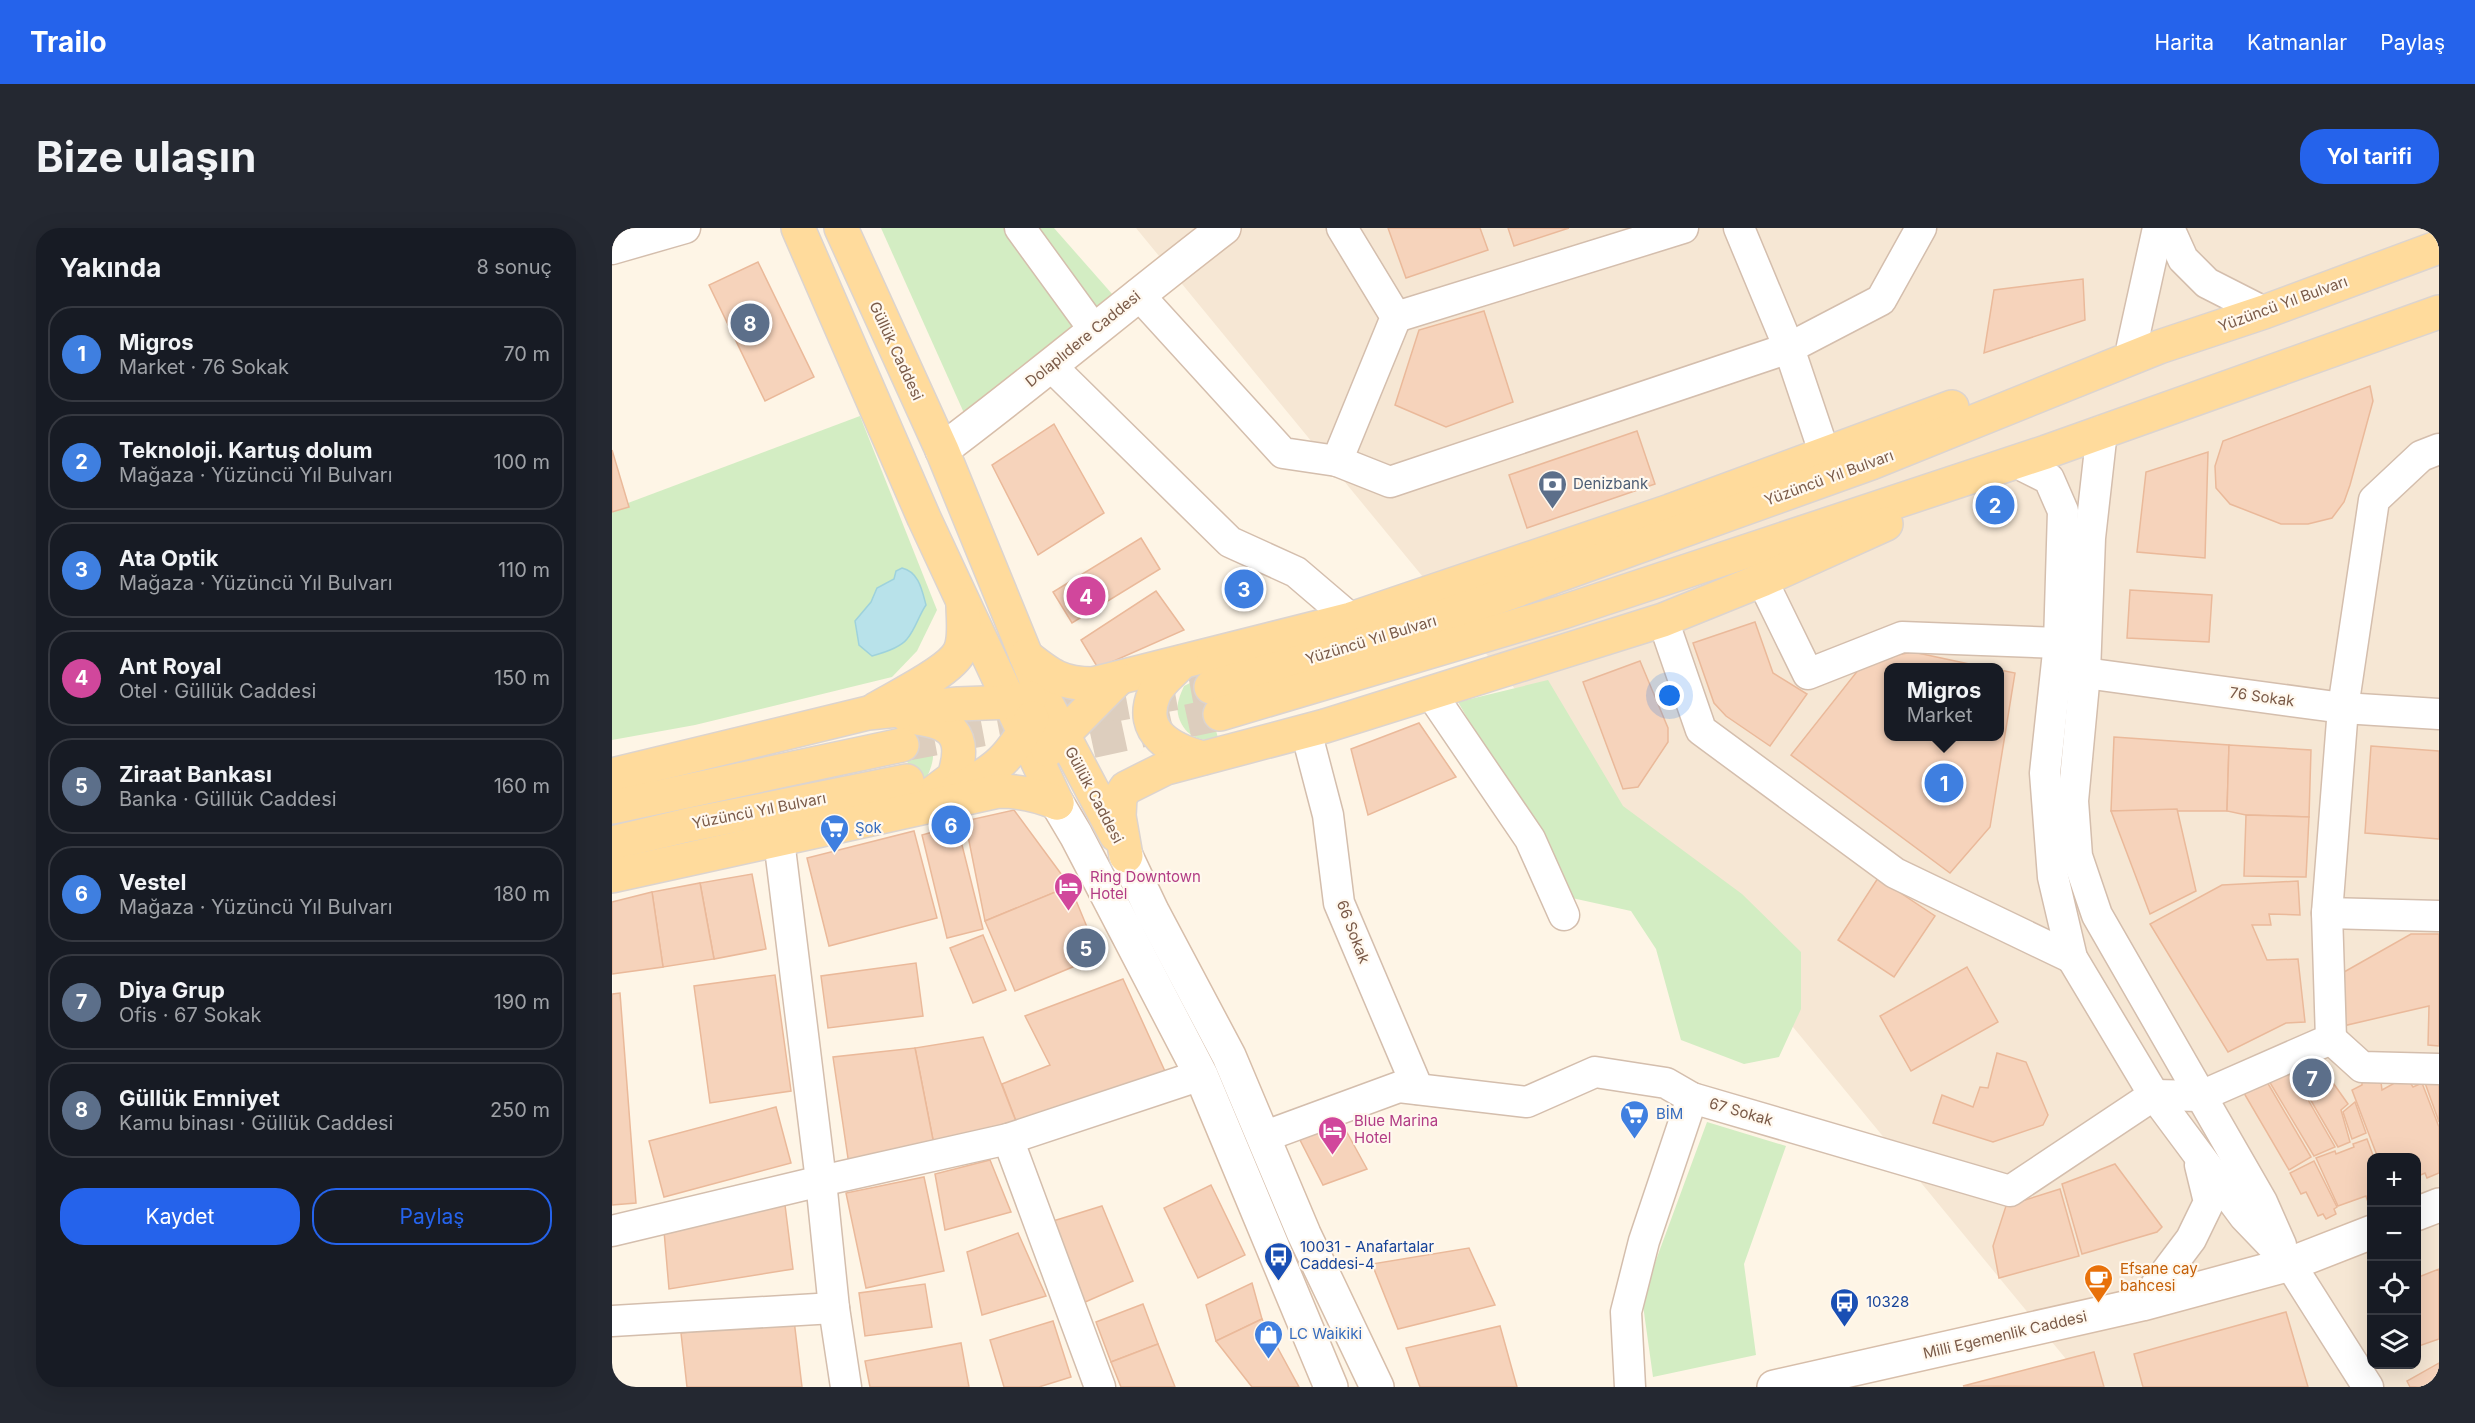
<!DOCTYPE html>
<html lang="tr">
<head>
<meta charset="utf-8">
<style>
  :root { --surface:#171b24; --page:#242831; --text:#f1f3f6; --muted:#9ea1a6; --line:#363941; --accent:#2563eb }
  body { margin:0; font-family:Inter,sans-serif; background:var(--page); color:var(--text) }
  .controls { position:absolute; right:18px; bottom:18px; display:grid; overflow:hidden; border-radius:12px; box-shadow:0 6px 24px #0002 }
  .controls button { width:54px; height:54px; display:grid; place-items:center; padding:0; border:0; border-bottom:2px solid var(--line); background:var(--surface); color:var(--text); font:30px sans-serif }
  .you { position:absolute; left:1058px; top:468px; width:21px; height:21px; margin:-15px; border:4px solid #fff; border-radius:50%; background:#1a73e8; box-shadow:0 0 0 9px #1a73e833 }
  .badge { display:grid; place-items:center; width:39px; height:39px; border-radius:50%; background:var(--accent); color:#fff; font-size:20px; font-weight:700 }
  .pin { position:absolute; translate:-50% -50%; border:3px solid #fff; box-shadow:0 2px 6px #0006 }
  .popup { position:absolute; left:1272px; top:435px; width:120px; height:78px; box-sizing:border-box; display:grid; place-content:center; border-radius:12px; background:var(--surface); filter:drop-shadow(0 2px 4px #0005); font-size:20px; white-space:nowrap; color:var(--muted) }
  .popup b { font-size:22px; color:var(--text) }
  .popup::after { content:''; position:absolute; left:50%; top:100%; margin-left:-12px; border:12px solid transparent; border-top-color:var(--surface) }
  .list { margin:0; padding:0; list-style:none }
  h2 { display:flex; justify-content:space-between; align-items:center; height:78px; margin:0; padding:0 24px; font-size:26px }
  h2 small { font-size:20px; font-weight:400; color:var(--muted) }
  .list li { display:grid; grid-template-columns:39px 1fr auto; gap:18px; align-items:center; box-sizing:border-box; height:96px; margin:0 12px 12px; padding:0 12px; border:2px solid var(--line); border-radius:24px }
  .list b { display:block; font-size:22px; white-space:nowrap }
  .list p { margin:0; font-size:20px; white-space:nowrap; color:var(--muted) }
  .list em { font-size:20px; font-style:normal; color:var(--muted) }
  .actions { display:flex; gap:12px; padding:18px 24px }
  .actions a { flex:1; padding:14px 0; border:2px solid var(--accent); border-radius:24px; text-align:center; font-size:21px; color:var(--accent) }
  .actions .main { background:var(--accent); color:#fff }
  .icon { flex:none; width:33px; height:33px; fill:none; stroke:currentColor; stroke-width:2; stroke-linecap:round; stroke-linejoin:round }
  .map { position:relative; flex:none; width:1827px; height:1159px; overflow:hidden; border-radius:24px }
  header { display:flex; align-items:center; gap:36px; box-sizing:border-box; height:84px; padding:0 30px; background:var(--accent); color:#fff }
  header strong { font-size:28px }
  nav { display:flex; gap:33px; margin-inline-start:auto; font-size:21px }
  .intro { display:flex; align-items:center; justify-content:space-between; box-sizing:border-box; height:144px; padding:0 36px }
  h1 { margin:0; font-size:42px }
  .button { padding:15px 27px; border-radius:24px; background:var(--accent); color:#fff; font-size:21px; font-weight:700 }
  main { display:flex; gap:36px; padding:0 36px }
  aside { flex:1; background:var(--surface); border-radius:24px; box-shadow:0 6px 24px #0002 }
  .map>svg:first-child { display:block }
  .residential { fill:#f6e7d4; fill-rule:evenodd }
  .green { fill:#d3edc3 }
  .water { fill:#b8e2ea; stroke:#9ed2dc; stroke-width:1.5 }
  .building { fill:#f6d3bb; stroke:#eab99a; stroke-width:1.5 }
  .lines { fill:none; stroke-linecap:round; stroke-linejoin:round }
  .primary-tunnel { stroke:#ddcebe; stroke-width:33; stroke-dasharray:33 16; stroke-linecap:butt }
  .street-casing { stroke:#d4bead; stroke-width:33 }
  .secondary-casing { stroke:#d7beaa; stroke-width:36 }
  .primary-casing { stroke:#dcd4cf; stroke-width:36 }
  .street { stroke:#fff; stroke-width:30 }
  .secondary { stroke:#fff; stroke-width:33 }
  .primary { stroke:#ffdb9c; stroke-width:33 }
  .labels { text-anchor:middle; stroke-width:4.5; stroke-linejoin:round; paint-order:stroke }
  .street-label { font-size:15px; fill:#7a5a48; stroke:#fff8ee }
  .service-label { font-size:15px; fill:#4e5e75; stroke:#fff8ee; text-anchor:start }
  .shop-label { font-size:15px; fill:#366cbe; stroke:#fff8ee; text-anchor:start }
  .hotel-label { font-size:15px; fill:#b23c85; stroke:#fff8ee; text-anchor:start }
  .transit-label { font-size:15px; fill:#164399; stroke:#fff8ee; text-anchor:start }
  .food-label { font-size:15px; fill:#c56008; stroke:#fff8ee; text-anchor:start }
</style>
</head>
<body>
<header>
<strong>Trailo</strong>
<nav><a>Harita</a><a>Katmanlar</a><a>Paylaş</a></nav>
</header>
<div class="intro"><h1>Bize ulaşın</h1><a class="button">Yol tarifi</a></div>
<main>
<aside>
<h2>Yakında<small>8 sonuç</small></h2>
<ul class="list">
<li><span class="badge" style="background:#3f7fe0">1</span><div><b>Migros</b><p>Market · 76 Sokak</p></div><em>70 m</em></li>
<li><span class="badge" style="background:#3f7fe0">2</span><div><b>Teknoloji. Kartuş dolum</b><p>Mağaza · Yüzüncü Yıl Bulvarı</p></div><em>100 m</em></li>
<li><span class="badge" style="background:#3f7fe0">3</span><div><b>Ata Optik</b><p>Mağaza · Yüzüncü Yıl Bulvarı</p></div><em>110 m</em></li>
<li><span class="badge" style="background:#d1479c">4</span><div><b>Ant Royal</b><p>Otel · Güllük Caddesi</p></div><em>150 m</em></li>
<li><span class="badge" style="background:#5c6f8a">5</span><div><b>Ziraat Bankası</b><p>Banka · Güllük Caddesi</p></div><em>160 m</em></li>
<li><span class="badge" style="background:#3f7fe0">6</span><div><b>Vestel</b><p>Mağaza · Yüzüncü Yıl Bulvarı</p></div><em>180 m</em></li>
<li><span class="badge" style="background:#5c6f8a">7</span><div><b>Diya Grup</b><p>Ofis · 67 Sokak</p></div><em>190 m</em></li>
<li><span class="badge" style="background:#5c6f8a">8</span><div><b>Güllük Emniyet</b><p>Kamu binası · Güllük Caddesi</p></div><em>250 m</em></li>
</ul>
<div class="actions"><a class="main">Kaydet</a><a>Paylaş</a></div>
</aside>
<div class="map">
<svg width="1827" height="1159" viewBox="0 0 1827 1159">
  <rect width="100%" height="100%" fill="#fef5e6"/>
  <path class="residential" d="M524,0H1827V1159H1477ZM1276,440H1388V508H1276ZM1760,930H1804V1136H1760Z"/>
  <g class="green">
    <polygon points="269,0 442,0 501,67 352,185"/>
    <polygon points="248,188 325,382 305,423 280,449 83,497 0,512 0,281"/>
    <path d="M590,449L606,510C588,516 570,506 566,486C564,476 568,467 572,458Z"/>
    <polygon points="936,452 1011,578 1130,666 1189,724 1189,781 1167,829 1132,836 1069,812 1044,721 1019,683 960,670 846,474"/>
    <path d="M289,500L316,509C325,524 321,537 313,553L300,558Z"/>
    <polygon points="1095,894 1174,918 1132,1036 1144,1127 1041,1149 1030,1070"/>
  </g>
  <path class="water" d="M290,340C307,344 310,362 314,377C307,387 303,402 295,411C288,420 271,425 260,428L247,417L243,393L259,374L265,360L282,351L284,343Z"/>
  <g class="building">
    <polygon points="776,0 868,0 876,22 794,50"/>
    <polygon points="896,0 957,0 902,18"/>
    <polygon points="146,34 202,149 153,173 97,57"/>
    <polygon points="1471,51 1473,92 1372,125 1382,62"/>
    <polygon points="872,83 901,174 834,199 783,177 807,102"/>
    <polygon points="1758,158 1761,173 1738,257 1732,274 1720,290 1696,296 1669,296 1618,276 1604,260 1603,238 1611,213"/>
    <polygon points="442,196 492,285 426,327 380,237"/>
    <polygon points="1025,203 1043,256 915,300 897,247"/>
    <polygon points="0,222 17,279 0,284"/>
    <polygon points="1596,224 1593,330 1525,324 1534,244"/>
    <polygon points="529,310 548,341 460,395 441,364"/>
    <polygon points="1518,362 1600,367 1597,414 1515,410"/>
    <polygon points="544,363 572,402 486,440 469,412"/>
    <polygon points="1143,394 1161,445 1195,466 1158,518 1114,488 1102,475 1081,415"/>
    <polygon points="1301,424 1376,440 1276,440 1276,508 1388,508 1388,442 1403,445 1378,599 1338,645 1179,527 1247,441 1274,429"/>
    <polygon points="1028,433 1056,500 1056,514 1026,559 1011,561 971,454"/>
    <polygon points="807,495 844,549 756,587 739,521"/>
    <polygon points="1502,509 1617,517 1615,583 1499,583"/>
    <polygon points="1617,517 1699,522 1697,589 1634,587 1615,583"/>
    <polygon points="1759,518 1827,523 1827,611 1753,605"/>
    <polygon points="1565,581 1584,663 1538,686 1499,583"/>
    <polygon points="402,582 458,658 373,693 353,593"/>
    <polygon points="1634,587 1697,589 1694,649 1632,648"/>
    <polygon points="345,597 371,701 335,710 310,607"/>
    <polygon points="302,603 325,690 217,718 195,630"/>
    <polygon points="140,646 154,721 102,731 88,655"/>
    <polygon points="1266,650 1323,688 1282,749 1226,712"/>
    <polygon points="1686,653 1688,687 1657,686 1659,697 1640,697 1655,732 1686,731 1693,794 1674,795 1616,824 1538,696 1610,657"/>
    <polygon points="88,655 102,731 51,739 40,664"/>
    <polygon points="458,658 487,728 403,763 373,693"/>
    <polygon points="40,664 51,739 0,746 0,674"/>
    <polygon points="1799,706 1827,706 1827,818 1816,817 1817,778 1731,798 1725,748"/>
    <polygon points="371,707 394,762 361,775 338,720"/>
    <polygon points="304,735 311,788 216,800 209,748"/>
    <polygon points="1355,739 1386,794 1299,843 1268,788"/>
    <polygon points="163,747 179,863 98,875 82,758"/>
    <polygon points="511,751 557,852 407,901 390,856 438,837 413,788"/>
    <polygon points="8,765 24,975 0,977 0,766"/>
    <polygon points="371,809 407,901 323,922 303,820"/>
    <polygon points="303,820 323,922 237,937 221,829"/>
    <polygon points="1385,825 1414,834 1436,887 1431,897 1381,914 1321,895 1330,867 1361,879 1368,859 1376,860"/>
    <polygon points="1702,828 1736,876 1729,882 1738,914 1726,919 1680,840"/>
    <polygon points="1679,842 1723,919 1702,928 1657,853"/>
    <polygon points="1651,847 1699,929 1677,942 1629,860"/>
    <polygon points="1750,852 1769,854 1770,862 1781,856 1780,854 1797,853 1801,859 1810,855 1827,899 1827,945 1815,950 1813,945 1804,949 1804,930 1766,930 1740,862 1750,857"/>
    <polygon points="1812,852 1827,853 1827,894"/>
    <polygon points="1743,874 1754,905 1740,911 1731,884"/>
    <polygon points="164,879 179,935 52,969 37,913"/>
    <polygon points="727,890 755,941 711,957 688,912"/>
    <polygon points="1755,911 1762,930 1760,930 1760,973 1756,974 1754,968 1726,978 1704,930 1723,923 1724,926 1742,919 1741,916"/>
    <polygon points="378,932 399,984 333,1002 323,946"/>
    <polygon points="1702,933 1725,979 1722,981 1724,986 1714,991 1711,986 1706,988 1694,964 1689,966 1678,945"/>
    <polygon points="1503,936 1550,999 1545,1004 1470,1026 1450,956"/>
    <polygon points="312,949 332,1043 254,1060 234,965"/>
    <polygon points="599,957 633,1027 586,1050 552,980"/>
    <polygon points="1448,961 1467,1028 1387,1050 1381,1018 1394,978"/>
    <polygon points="172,969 181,1041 57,1061 52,1003"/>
    <polygon points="490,978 521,1053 471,1075 441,993"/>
    <polygon points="406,1005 434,1068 370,1087 355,1024"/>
    <polygon points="857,1020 883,1077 786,1101 760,1036"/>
    <polygon points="1827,1041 1827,1111 1804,1119 1804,1050"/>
    <polygon points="640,1055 650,1091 604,1113 594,1077"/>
    <polygon points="313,1056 320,1099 253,1108 247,1065"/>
    <polygon points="531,1076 546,1116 499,1134 484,1094"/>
    <polygon points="1674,1084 1696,1159 1531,1159 1522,1126"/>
    <polygon points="650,1091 687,1159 640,1159 604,1113"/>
    <polygon points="182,1092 190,1159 75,1159 69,1105"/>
    <polygon points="441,1093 459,1149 427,1159 392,1159 378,1112"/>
    <polygon points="888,1098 905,1159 808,1159 794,1120"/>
    <polygon points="349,1115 357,1159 258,1159 253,1133"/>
    <polygon points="546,1116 563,1159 509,1159 499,1134"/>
    <polygon points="1482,1124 1492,1159 1351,1158"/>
    <polygon points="1827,1135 1827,1159 1798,1159 1795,1153"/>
  </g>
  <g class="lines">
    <g class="primary-tunnel">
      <polyline points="290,517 599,459"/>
      <polyline points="432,524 608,486"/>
    </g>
    <defs>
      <g id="street">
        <polyline points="408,0 483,103"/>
        <polyline points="1127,0 1177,120 1213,227"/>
        <polyline points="1557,0 1571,31 1595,55 1652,84"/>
        <polyline points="0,21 73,0"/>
        <polyline points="526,66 671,225 725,233 778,254 1177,120 1269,72 1309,0"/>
        <polyline points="784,89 1071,0"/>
        <polyline points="1520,118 1546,0"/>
        <polyline points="439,138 618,314 684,344 739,391"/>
        <polyline points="1490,203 1478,310 1473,445 1461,573 1465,628 1485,687 1650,974 1669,1017"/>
        <polyline points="725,233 784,89 730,0"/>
        <polyline points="1413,239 1437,251 1451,283 1447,415 1433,545 1441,649 1460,730 1542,867 1632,988 1678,1036 1756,1159"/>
        <polyline points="1150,352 1196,446 1290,409 1447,415 1459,429"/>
        <polyline points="1051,392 1089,502 1283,645 1460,730"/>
        <polyline points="1473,445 1731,480 1827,486"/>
        <polyline points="820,467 918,611 952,687"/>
        <polyline points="694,503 716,587 727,675 806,861"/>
        <polyline points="167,612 209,953 222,1080 234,1159"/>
        <polyline points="1715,685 1827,688"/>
        <polyline points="1719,811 1750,839 1827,841"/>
        <polyline points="651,909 787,859 915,874 983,844 1054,855 1080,870 1398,963 1542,867 1589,868 1719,811 1715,685 1731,480 1762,272 1809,228 1827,221"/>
        <polyline points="396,911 488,1159"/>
        <polyline points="0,1003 209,953 396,911 589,847"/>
        <polyline points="1530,1076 1579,1011 1597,974 1588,937"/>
        <polyline points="0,1093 222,1080"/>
        <polyline points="1018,1159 1014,1084 1032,1013 1080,870"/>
      </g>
      <g id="secondary">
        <path d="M330,222C426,150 517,73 612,0"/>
        <polyline points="445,575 464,607 589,847 719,1159"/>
        <polyline points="514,628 540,683 617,828 692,1006 765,1159"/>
        <polyline points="1804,986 1827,977"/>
        <polyline points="1162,1159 1530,1076 1678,1036 1760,1004"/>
      </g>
      <g id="primary">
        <polyline points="186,0 312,290 445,575"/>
        <polyline points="229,0 330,222 431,469 504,607"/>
        <path d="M414,428C438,447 449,456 481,456L739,391L1058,283L1340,179"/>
        <path d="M570,434C561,444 548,453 542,466C526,505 560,522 591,530"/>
        <polyline points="599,459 766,412 1259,235 1547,119 1652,84 1827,19"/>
        <path d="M264,481C284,469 339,443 348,423C354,410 351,390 351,377"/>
        <polyline points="608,486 951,384 1434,224 1827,84"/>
        <path d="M297,489C338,493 356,504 342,549L309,574"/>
        <polyline points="436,522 506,451"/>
        <polyline points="0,547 256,485 346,476 400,474 418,470"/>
        <path d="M344,563C385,542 398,530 420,490"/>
        <polyline points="0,579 290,517"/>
        <polyline points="0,615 76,597 295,553"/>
        <polyline points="514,628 507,588 508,569 514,560 554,540 713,498 1051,392 1150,352 1274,296"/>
        <path d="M0,648L387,563C408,563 426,567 445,575"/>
      </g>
    </defs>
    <use href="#street" class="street-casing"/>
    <use href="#secondary" class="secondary-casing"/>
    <use href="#primary" class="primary-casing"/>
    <use href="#street" class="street"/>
    <use href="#secondary" class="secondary"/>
    <use href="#primary" class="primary"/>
  </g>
  <defs>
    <symbol id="bank-pin" viewBox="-11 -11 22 30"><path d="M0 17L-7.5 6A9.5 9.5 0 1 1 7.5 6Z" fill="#5c6f8a" stroke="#fff8ee"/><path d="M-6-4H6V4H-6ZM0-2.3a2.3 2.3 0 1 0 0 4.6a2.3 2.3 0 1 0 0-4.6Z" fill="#fff"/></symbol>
    <symbol id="supermarket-pin" viewBox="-11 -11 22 30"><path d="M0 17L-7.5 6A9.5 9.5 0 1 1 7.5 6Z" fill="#3f7fe0" stroke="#fff8ee"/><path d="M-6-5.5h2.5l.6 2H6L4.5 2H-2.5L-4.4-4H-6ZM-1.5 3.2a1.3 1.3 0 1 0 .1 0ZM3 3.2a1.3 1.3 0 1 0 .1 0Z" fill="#fff"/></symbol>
    <symbol id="hotel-pin" viewBox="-11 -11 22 30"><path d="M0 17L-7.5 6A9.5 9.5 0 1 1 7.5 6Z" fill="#d1479c" stroke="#fff8ee"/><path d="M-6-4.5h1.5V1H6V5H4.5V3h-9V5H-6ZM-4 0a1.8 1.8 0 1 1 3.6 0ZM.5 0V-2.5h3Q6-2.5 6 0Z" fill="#fff"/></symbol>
    <symbol id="bus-pin" viewBox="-11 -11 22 30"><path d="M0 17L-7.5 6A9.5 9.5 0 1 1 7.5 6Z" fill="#1a4fb4" stroke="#fff8ee"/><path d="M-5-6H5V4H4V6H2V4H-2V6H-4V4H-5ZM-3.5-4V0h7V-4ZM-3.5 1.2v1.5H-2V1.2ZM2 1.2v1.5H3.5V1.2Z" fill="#fff"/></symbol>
    <symbol id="cafe-pin" viewBox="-11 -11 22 30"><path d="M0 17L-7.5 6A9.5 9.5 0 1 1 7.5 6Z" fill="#e8710a" stroke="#fff8ee"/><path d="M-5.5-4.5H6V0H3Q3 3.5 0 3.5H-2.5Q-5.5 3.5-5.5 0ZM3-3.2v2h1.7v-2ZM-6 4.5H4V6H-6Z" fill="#fff"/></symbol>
    <symbol id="shop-pin" viewBox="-11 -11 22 30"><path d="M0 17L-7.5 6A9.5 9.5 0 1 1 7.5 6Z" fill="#3f7fe0" stroke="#fff8ee"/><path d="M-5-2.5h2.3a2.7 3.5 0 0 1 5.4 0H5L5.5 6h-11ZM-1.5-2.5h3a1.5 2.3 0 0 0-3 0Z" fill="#fff"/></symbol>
  </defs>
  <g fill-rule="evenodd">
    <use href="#bank-pin" x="924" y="240" width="33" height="45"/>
    <use href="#supermarket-pin" x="206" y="584" width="33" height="45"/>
    <use href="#hotel-pin" x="440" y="642" width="33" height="45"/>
    <use href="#supermarket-pin" x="1006" y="870" width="33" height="45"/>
    <use href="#hotel-pin" x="704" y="886" width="33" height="45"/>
    <use href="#bus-pin" x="650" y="1012" width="33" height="45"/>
    <use href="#cafe-pin" x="1470" y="1034" width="33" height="45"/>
    <use href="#bus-pin" x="1216" y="1058" width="33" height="45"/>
    <use href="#shop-pin" x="640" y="1090" width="33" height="45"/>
  </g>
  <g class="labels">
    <g class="street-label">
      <text transform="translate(1671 76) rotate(-20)" y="5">Yüzüncü Yıl Bulvarı</text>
      <text transform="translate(471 111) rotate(-39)" y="5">Dolaplıdere Caddesi</text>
      <text transform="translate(284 123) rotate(65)" y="5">Güllük Caddesi</text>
      <text transform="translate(1217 250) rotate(-20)" y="5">Yüzüncü Yıl Bulvarı</text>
      <text transform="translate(759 412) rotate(-17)" y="5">Yüzüncü Yıl Bulvarı</text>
      <text transform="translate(1650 469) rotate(8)" y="5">76 Sokak</text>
      <text transform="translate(482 567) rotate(62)" y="5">Güllük Caddesi</text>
      <text transform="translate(147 583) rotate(-11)" y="5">Yüzüncü Yıl Bulvarı</text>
      <text transform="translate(741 704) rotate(69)" y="5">66 Sokak</text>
      <text transform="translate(1129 884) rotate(16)" y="5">67 Sokak</text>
      <text transform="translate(1393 1107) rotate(-13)" y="5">Milli Egemenlik Caddesi</text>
    </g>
    <g class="service-label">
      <text x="961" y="261">Denizbank</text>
    </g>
    <g class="shop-label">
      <text x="243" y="605">Şok</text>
      <text x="1044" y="891">BİM</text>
      <text x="677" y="1111">LC Waikiki</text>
    </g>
    <g class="hotel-label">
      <text x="478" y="654">Ring Downtown<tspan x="478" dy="17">Hotel</tspan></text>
      <text x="742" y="898">Blue Marina<tspan x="742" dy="17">Hotel</tspan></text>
    </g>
    <g class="transit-label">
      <text x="688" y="1024">10031 - Anafartalar<tspan x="688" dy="17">Caddesi-4</tspan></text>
      <text x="1254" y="1079">10328</text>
    </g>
    <g class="food-label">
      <text x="1508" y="1046">Efsane cay<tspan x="1508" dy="17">bahcesi</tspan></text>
    </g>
  </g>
</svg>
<div class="controls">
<button>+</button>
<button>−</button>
<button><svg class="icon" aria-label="locate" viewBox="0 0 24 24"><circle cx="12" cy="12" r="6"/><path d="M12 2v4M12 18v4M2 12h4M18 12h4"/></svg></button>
<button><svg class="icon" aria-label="layers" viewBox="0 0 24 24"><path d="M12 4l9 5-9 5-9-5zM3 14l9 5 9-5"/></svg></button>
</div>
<div class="you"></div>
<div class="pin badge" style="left:1332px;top:555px;background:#3f7fe0">1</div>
<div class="popup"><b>Migros</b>Market</div>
<div class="pin badge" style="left:1383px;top:277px;background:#3f7fe0">2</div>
<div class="pin badge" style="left:632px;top:361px;background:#3f7fe0">3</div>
<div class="pin badge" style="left:474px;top:368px;background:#d1479c">4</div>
<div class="pin badge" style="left:474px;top:720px;background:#5c6f8a">5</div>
<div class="pin badge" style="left:339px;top:597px;background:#3f7fe0">6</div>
<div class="pin badge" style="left:1700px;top:850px;background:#5c6f8a">7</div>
<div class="pin badge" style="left:138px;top:95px;background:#5c6f8a">8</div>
</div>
</main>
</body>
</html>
